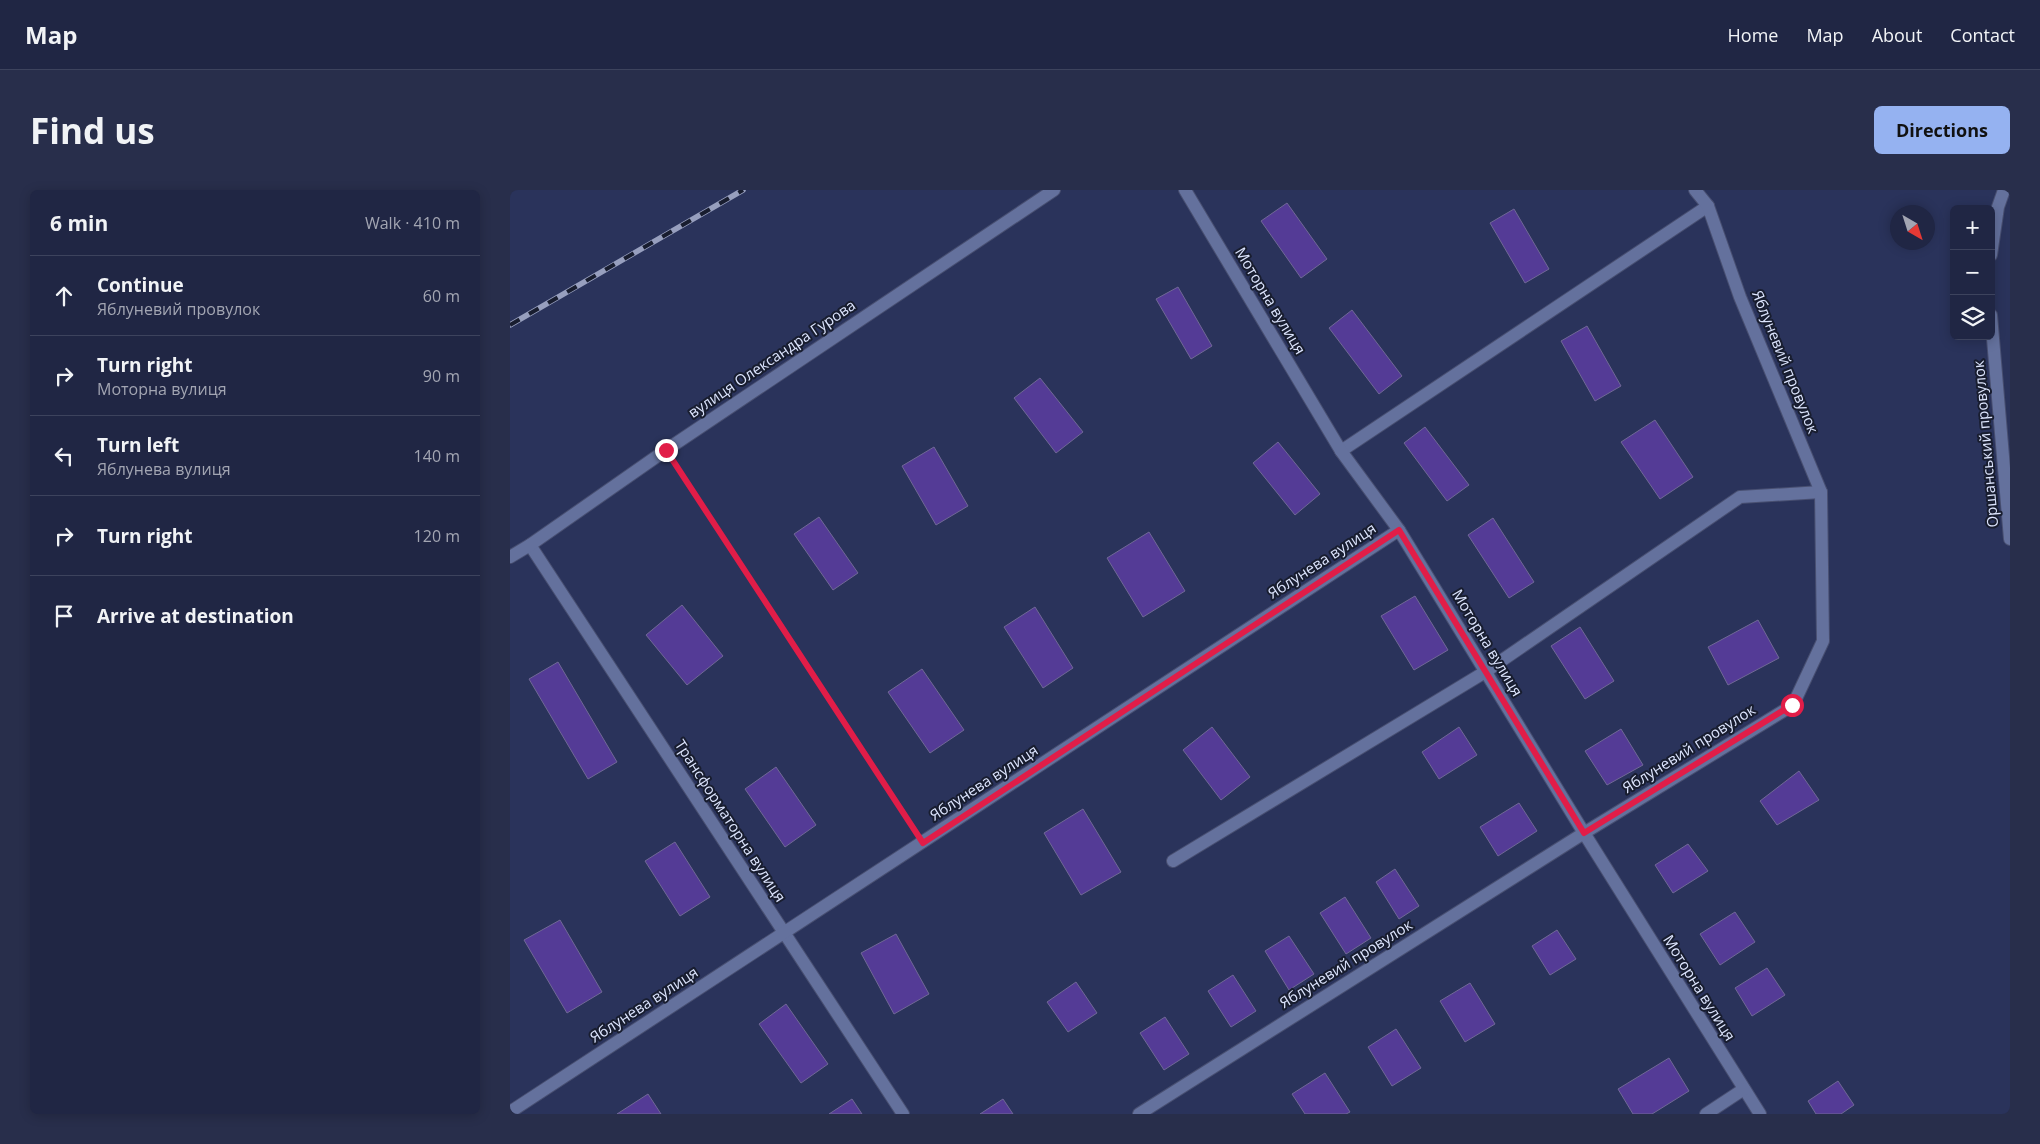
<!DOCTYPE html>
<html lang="en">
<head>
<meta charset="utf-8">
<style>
  :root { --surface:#202644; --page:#282e4b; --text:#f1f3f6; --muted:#a2a5b2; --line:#3d435d; --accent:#95b2f1 }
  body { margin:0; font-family:"Open Sans",sans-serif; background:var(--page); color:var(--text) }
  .controls { position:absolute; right:15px; top:15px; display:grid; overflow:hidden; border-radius:8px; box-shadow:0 2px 12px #0003 }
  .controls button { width:45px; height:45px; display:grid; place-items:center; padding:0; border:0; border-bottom:1px solid var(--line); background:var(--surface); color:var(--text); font:25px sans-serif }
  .compass { position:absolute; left:1380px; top:15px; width:45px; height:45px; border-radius:50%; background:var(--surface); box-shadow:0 2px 12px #0003; rotate:141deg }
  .stop { position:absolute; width:15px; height:15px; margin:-11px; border:4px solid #e11d48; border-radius:50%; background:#fff }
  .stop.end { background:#e11d48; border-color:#fff; box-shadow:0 1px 5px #0008 }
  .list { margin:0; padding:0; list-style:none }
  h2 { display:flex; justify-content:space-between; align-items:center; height:65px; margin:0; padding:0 20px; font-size:21px }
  h2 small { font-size:16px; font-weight:400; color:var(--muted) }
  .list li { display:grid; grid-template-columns:32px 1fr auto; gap:15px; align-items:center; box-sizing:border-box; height:80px; padding:0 20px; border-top:1px solid var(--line) }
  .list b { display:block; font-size:19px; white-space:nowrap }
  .list p { margin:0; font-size:16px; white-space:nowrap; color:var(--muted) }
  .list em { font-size:16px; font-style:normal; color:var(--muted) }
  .icon { flex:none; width:28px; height:28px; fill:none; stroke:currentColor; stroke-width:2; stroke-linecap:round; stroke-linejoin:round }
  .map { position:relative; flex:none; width:1500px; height:924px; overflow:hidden; border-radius:8px }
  header { display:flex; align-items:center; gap:30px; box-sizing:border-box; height:70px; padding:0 25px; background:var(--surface); border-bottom:1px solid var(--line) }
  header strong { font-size:24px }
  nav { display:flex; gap:28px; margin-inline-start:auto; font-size:18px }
  .intro { display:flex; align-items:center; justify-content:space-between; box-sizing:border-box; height:120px; padding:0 30px }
  h1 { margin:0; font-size:35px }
  .button { padding:12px 22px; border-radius:8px; background:var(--accent); color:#111; font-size:18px; font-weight:700 }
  main { display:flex; gap:30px; padding:0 30px }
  aside { flex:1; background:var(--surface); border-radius:8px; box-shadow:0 2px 12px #0003 }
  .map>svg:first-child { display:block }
  .building { fill:#543b96; stroke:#706896 }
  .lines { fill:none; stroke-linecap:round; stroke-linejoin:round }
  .lane-casing { stroke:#484f71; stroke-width:14 }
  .street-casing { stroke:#484f71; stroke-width:14 }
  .path { stroke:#858dae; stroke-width:3; stroke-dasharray:2.5 4; stroke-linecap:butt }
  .lane { stroke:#64719d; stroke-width:12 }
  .street { stroke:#64719d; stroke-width:12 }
  .rail-casing { stroke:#979fbe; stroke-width:5.5 }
  .rail { stroke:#181d2f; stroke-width:4; stroke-dasharray:11; stroke-linecap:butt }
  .route { stroke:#e11d48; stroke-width:6 }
  .labels { text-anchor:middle; stroke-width:4; stroke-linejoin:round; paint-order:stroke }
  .street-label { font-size:15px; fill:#dde5fe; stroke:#181d2f }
</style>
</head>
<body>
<header>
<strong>Map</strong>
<nav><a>Home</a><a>Map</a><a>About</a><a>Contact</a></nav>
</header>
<div class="intro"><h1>Find us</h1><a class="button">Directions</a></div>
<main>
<aside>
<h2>6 min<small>Walk · 410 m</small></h2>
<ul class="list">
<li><svg class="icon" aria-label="ahead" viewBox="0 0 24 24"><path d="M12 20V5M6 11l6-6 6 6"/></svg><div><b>Continue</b><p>Яблуневий провулок</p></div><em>60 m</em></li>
<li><svg class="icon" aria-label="right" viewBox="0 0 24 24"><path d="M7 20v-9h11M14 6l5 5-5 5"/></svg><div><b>Turn right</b><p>Моторна вулиця</p></div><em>90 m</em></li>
<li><svg class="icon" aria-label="left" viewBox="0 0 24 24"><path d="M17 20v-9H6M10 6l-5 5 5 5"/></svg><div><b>Turn left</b><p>Яблунева вулиця</p></div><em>140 m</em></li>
<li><svg class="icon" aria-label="right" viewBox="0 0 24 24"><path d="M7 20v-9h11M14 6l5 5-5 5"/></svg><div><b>Turn right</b></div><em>120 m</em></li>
<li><svg class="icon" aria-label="arrive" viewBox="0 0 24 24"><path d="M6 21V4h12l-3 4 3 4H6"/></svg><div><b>Arrive at destination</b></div></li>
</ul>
</aside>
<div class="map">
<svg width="1500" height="924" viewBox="0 0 1500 924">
  <rect width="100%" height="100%" fill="#2a335b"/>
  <g class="building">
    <polygon points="777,13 817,69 791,88 751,31"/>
    <polygon points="1004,19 1039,79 1015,93 980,33"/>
    <polygon points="668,97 702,156 681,169 646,109"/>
    <polygon points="842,120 892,186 869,204 819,138"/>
    <polygon points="1077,136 1111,196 1085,211 1051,151"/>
    <polygon points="530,188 573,242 546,263 504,208"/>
    <polygon points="1145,230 1183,287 1150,309 1111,252"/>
    <polygon points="915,237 959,295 937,311 894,253"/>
    <polygon points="768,252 810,304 785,325 743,273"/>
    <polygon points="424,257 458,316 426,335 392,276"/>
    <polygon points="309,327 348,383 323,400 284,344"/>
    <polygon points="983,328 1024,392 999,408 958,345"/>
    <polygon points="639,342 675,401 633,427 597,368"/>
    <polygon points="905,406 938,460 904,480 871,426"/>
    <polygon points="172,415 213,466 177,495 136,445"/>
    <polygon points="525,417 563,478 533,498 494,437"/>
    <polygon points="1248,430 1269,468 1218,495 1198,457"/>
    <polygon points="1070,437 1104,491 1075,509 1041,456"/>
    <polygon points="48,472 107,572 78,589 19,489"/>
    <polygon points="412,479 454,540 420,563 378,502"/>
    <polygon points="702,537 740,587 711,610 673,560"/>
    <polygon points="949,537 967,565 929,589 912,562"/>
    <polygon points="1111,539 1133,575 1097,595 1075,561"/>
    <polygon points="266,577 306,635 275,657 235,599"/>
    <polygon points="1289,581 1309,610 1267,635 1250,611"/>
    <polygon points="1009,613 1027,641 988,666 970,637"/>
    <polygon points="573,619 611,682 571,705 534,643"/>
    <polygon points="165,652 200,707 170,726 135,671"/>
    <polygon points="1178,654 1198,681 1163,703 1145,675"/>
    <polygon points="885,679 909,716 889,729 866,692"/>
    <polygon points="835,707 861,748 836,764 810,723"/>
    <polygon points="1225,722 1245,752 1210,775 1190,744"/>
    <polygon points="50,730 92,802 57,823 14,750"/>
    <polygon points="1047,740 1066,769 1040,785 1022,756"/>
    <polygon points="386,744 419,804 384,824 351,763"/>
    <polygon points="779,746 804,784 779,800 755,761"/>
    <polygon points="1257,778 1275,805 1242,826 1225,798"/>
    <polygon points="723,785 746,821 721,837 698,801"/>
    <polygon points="566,792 587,823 558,842 537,812"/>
    <polygon points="960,793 985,834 955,852 930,811"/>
    <polygon points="276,814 318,874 291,893 249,834"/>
    <polygon points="655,827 679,864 654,880 630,843"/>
    <polygon points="886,839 911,878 882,896 858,857"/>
    <polygon points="1159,868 1179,901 1142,924 1123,924 1108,899"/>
    <polygon points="815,883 840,922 836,924 795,924 782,904"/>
    <polygon points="1328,891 1344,915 1331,924 1306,924 1298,911"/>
    <polygon points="138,904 151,924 107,924"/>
    <polygon points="342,909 352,924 319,924"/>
    <polygon points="493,909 503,924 470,924"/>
  </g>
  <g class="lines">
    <defs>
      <g id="lane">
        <polyline points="831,261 1198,16"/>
        <polyline points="663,671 975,482 1230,307 1311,302"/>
      </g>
      <g id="street">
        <polyline points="675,0 831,261 889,340 1074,643 1250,924"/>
        <polyline points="1481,65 1488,17 1494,0"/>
        <polyline points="1481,125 1500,349"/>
        <polyline points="20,355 393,924"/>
        <polyline points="0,367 20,355 156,260 544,0"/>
        <polyline points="0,922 889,340"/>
        <polyline points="629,924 1074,643 1283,515 1313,451 1311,302 1230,107 1198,16 1185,0"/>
        <polyline points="1196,924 1234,899"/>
      </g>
    </defs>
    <use href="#lane" class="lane-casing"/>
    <use href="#street" class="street-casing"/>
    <polyline class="path" points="167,277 402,635"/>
    <use href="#lane" class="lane"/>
    <use href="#street" class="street"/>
    <defs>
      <polyline id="rail" points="0,135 233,0"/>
    </defs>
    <use href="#rail" class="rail-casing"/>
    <use href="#rail" class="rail"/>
  </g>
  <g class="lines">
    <polyline class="route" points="156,260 413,653 889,340 1074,643 1282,515"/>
  </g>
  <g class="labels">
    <g class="street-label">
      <text transform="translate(760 111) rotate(59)" y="5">Моторна вулиця</text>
      <text transform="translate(262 169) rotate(-34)" y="5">вулиця Олександра Гурова</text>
      <text transform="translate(1275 172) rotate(68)" y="5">Яблуневий провулок</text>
      <text transform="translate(1476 254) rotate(-95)" y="5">Оршанський провулок</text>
      <text transform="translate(812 371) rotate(-33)" y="5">Яблунева вулиця</text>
      <text transform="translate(977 453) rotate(59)" y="5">Моторна вулиця</text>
      <text transform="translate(1179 559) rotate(-32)" y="5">Яблуневий провулок</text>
      <text transform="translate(474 593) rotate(-33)" y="5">Яблунева вулиця</text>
      <text transform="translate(220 631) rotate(57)" y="5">Трансформаторна вулиця</text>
      <text transform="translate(836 774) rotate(-32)" y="5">Яблуневий провулок</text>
      <text transform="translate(1189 798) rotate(58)" y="5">Моторна вулиця</text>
      <text transform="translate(134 815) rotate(-33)" y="5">Яблунева вулиця</text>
    </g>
  </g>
</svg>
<div class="controls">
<button>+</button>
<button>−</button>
<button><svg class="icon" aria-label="layers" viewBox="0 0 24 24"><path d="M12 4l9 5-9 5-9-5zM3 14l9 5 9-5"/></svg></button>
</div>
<svg class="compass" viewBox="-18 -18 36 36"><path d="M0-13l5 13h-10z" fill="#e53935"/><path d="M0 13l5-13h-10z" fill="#a2a5b2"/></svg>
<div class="stop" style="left:1282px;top:515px"></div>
<div class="stop end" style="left:156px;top:260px"></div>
</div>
</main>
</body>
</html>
